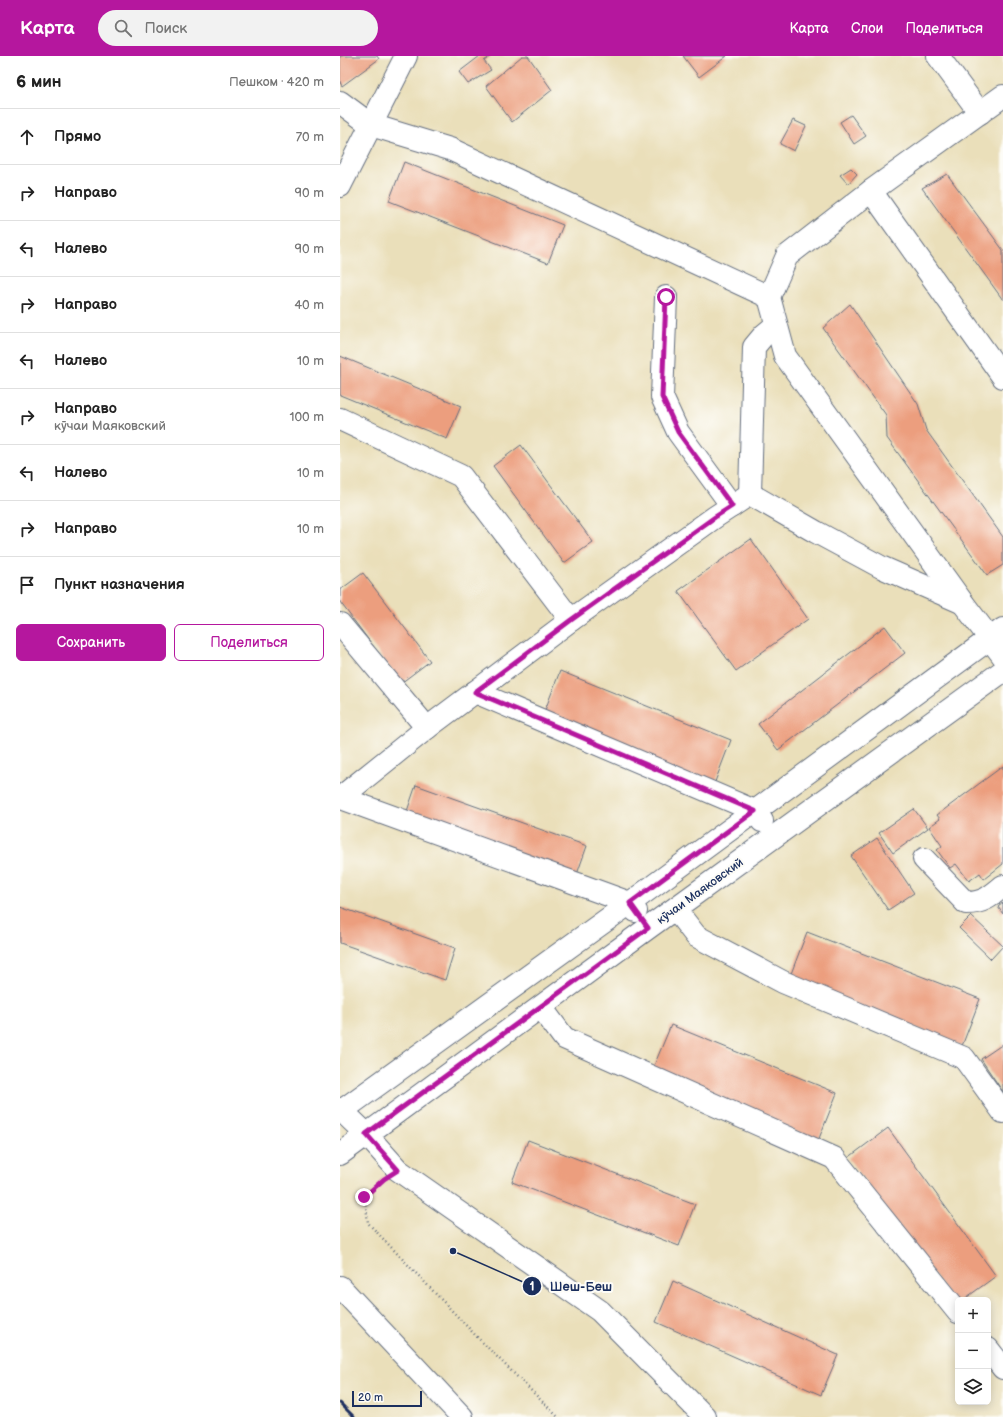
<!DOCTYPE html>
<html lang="ru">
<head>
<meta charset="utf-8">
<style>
  :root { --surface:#fff; --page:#f2f2f2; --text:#222; --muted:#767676; --line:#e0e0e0; --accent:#b5179e }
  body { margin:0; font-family:"Balsamiq Sans",sans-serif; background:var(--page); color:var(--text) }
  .controls { position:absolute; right:12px; bottom:12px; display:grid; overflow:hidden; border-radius:6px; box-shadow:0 2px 10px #0003 }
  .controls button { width:36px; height:36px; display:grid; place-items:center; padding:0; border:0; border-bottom:1px solid var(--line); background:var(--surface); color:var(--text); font:20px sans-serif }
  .scale { position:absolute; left:12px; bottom:10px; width:70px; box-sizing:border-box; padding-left:4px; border:2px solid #1b2f5e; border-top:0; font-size:11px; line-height:14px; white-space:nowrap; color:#1b2f5e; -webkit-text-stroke:3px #fdfcf7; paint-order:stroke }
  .stop { position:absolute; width:12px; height:12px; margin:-9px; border:3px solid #b5179e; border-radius:50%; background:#fff }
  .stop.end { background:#b5179e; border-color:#fff; box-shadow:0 1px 4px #0008 }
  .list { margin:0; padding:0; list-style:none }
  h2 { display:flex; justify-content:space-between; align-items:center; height:52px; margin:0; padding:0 16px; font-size:17px }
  h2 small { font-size:13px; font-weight:400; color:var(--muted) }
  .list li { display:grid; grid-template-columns:26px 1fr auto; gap:12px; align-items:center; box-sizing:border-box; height:56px; padding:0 16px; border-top:1px solid var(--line) }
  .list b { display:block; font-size:15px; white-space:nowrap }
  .list p { margin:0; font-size:13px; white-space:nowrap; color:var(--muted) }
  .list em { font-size:13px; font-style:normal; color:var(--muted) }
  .actions { display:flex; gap:8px; padding:12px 16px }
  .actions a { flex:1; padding:9px 0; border:1px solid var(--accent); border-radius:6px; text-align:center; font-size:14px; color:var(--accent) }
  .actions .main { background:var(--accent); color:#fff }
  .icon { flex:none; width:22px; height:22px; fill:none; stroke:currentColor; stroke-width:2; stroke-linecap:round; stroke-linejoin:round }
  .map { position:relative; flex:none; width:663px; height:1361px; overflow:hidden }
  header { display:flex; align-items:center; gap:24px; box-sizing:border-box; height:56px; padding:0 20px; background:var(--accent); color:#fff }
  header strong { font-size:19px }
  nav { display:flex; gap:22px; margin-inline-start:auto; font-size:14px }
  .search { width:280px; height:36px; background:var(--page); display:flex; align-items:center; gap:10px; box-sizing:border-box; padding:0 14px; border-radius:22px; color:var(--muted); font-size:15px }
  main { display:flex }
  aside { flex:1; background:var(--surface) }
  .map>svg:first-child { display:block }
  .building { fill:#ec9e7e }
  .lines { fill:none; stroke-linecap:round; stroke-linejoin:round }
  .minor-casing { stroke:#636d7e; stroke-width:24 }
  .path { stroke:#636d7e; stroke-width:2.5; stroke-dasharray:1 3; stroke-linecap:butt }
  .minor { stroke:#fff; stroke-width:22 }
  .rail { stroke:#1b2f5e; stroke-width:3 }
  .route { stroke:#b5179e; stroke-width:5 }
  .labels { text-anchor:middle; stroke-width:4; stroke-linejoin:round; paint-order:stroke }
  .street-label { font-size:12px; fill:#1b2f5e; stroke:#fdfcf7 }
  .leader { fill:none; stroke:#1b2f5e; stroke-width:1.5 }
  .callout-dot { fill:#1b2f5e; stroke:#fdfcf7; stroke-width:1.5 }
  .mark-label { font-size:12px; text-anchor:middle; font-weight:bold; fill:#fff }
  .callout-label { font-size:13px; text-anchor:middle; font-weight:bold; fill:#1b2f5e; stroke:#fdfcf7; stroke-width:4; stroke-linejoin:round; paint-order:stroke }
</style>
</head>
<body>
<header>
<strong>Карта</strong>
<div class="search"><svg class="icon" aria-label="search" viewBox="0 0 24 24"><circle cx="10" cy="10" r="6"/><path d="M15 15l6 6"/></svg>Поиск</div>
<nav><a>Карта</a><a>Слои</a><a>Поделиться</a></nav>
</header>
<main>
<aside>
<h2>6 мин<small>Пешком · 420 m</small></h2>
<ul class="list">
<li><svg class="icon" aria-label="ahead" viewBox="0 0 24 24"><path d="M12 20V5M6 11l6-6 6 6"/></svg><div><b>Прямо</b></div><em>70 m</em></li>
<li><svg class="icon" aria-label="right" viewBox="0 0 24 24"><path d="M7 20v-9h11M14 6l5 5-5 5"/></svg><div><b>Направо</b></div><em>90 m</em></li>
<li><svg class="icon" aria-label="left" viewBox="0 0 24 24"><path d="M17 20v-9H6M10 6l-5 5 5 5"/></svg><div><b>Налево</b></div><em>90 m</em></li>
<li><svg class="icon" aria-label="right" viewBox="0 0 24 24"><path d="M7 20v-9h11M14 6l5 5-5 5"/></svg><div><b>Направо</b></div><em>40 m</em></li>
<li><svg class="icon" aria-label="left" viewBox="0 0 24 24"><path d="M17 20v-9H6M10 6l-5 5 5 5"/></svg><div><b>Налево</b></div><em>10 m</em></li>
<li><svg class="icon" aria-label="right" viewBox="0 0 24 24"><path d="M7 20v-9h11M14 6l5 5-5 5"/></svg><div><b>Направо</b><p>кӯчаи Маяковский</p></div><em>100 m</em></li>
<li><svg class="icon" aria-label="left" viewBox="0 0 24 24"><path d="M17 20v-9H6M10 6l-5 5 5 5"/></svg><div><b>Налево</b></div><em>10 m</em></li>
<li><svg class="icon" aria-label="right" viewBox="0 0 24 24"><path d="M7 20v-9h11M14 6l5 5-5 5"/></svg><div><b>Направо</b></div><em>10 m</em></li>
<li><svg class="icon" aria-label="arrive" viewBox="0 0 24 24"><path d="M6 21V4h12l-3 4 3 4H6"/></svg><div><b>Пункт назначения</b></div></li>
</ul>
<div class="actions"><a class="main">Сохранить</a><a>Поделиться</a></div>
</aside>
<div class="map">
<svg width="663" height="1361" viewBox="0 0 663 1361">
  <rect width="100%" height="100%" fill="#fdfcf7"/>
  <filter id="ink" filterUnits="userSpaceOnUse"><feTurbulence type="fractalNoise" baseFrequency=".025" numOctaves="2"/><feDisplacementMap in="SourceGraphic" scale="8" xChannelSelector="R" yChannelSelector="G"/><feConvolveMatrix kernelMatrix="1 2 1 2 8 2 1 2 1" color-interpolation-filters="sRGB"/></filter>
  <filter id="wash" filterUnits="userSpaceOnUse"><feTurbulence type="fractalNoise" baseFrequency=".012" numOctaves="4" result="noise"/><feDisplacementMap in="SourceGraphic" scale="16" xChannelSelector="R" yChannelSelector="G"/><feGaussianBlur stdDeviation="0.9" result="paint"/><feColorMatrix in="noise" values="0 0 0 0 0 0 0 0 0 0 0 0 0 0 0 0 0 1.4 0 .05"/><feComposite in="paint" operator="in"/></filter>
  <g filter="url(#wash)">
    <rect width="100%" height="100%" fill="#eadfba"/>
    <g id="blocks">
      <g class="building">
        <polygon points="0,0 37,0 39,3 2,30 0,26"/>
        <polygon points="140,0 151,0 144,5 151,14 128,28 119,16"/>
        <polygon points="182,0 188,0 212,34 172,66 146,30"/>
        <polygon points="343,0 387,0 359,21"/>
        <polygon points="511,59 526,80 514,88 500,66"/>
        <polygon points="453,64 466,70 454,95 440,88"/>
        <polygon points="64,106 223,169 208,207 49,145"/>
        <polygon points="511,112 517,118 508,128 500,119"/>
        <polygon points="607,118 663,194 663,244 582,132"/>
        <polygon points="510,248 578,348 586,374 663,481 663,509 647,519 547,382 546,359 483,272"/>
        <polygon points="0,300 121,350 107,383 0,339"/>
        <polygon points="181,389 253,486 224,507 153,410"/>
        <polygon points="411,483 468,563 396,615 338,535"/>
        <polygon points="23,517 90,605 61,627 0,546 0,534"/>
        <polygon points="545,570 565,597 438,694 418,668"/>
        <polygon points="220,615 391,684 373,731 202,662"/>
        <polygon points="663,710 663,808 644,823 640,817 629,825 616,808 610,812 597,794 602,790 589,771 600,763 597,759"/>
        <polygon points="76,729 247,790 236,821 65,761"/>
        <polygon points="574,753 588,772 553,797 539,777"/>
        <polygon points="537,782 574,837 548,854 511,800"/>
        <polygon points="663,847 663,858 658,851"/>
        <polygon points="0,851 115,892 105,924 0,887"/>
        <polygon points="631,860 663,890 651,903 619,872"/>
        <polygon points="467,876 640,943 622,990 449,923"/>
        <polygon points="331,969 497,1037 478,1085 311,1017"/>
        <polygon points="663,988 663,1036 641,1003"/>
        <polygon points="548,1072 656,1220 623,1244 618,1244 616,1249 508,1102"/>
        <polygon points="188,1084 355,1148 339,1190 172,1126"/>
        <polygon points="333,1225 498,1299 481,1339 316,1266"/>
      </g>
    </g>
  </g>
  <g filter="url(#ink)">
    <use href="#blocks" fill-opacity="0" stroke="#636d7e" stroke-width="1"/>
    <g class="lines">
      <defs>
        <g id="minor">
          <polyline points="598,0 640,57"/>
          <polyline points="663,40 531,135 447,200 429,241 445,300 623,547 663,600"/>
          <polyline points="0,46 31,69 110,93 429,241"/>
          <polyline points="0,130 66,0"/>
          <polyline points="531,135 663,321"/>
          <polyline points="326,241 322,341 338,376 392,450"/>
          <polyline points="0,363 121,420 231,564 375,461 410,438 476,476 541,511 623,547"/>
          <polyline points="410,438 414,291 424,279 436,269"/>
          <polyline points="0,568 87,672"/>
          <polyline points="135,636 415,755 422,765"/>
          <polyline points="0,742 87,672 231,564"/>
          <polyline points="1,742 290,847 296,855"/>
          <path d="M584,803L626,847C643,847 650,841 663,830"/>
          <polyline points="335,853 356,880 443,926 624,1002 663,1056"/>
          <polyline points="201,951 224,982 494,1102 618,1256"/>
          <polyline points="0,1053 26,1078 58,1114 260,1255 365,1361"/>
          <polyline points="0,1056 290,847 663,573"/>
          <polyline points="0,1098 308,872 663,615"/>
          <polyline points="0,1231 122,1361"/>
          <polyline points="648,1293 663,1312"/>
        </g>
      </defs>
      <use href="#minor" class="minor-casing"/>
      <polyline class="path" points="40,1127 25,1141 28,1167 139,1283 218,1361"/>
      <use href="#minor" class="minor"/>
      <polyline class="rail" points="0,1347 14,1361"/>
    </g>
  </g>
  <g class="lines" filter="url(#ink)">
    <polyline class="route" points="24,1141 44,1123 58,1114 26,1078 308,872 290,847 415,755 135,636 231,564 375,461 392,450 338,376 322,341 326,241"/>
  </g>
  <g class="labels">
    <g class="street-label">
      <text transform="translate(360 835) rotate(-36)" y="4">кӯчаи Маяковский</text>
    </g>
  </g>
  <path class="leader" d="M113 1195L192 1230"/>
  <g class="callout-dot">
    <circle cx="113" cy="1195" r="4"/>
    <circle cx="192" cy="1230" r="10"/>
  </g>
  <g class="mark-label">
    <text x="192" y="1234">1</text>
  </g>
  <g class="callout-label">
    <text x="241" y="1235">Шеш-Беш</text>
  </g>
</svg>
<div class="controls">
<button>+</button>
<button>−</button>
<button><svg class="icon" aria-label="layers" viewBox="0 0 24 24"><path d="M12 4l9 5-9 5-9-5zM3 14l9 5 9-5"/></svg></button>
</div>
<div class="scale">20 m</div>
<div class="stop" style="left:326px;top:241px"></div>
<div class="stop end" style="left:24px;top:1141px"></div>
</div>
</main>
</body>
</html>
